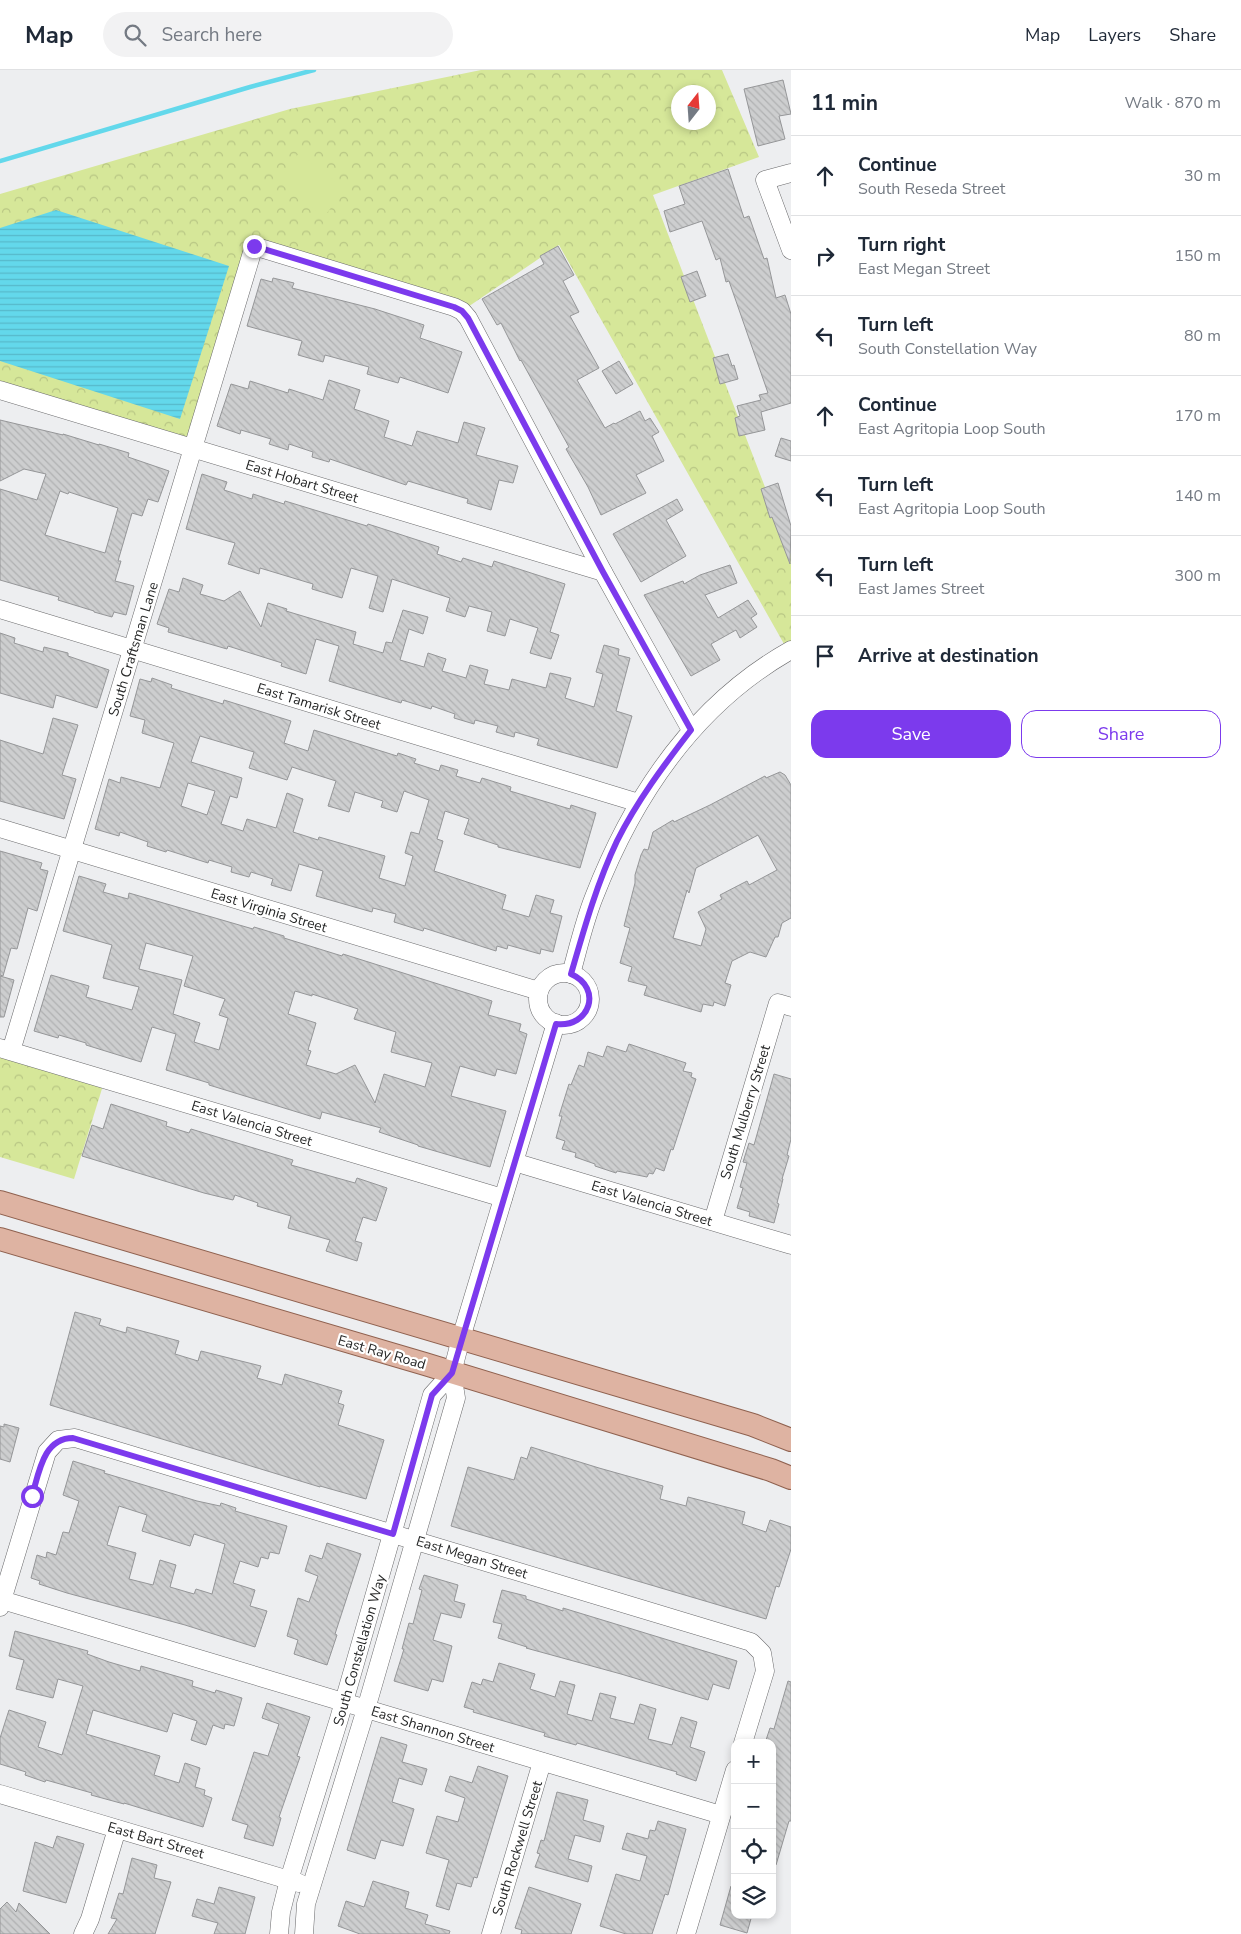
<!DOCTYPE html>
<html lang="en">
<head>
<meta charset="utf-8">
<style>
  :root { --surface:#fff; --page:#f2f2f3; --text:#1f2937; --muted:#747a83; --line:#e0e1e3; --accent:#7c3aed }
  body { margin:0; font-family:"Nunito Sans",sans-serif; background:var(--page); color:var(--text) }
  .controls { position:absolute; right:15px; bottom:15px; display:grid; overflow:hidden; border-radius:10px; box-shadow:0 2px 8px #0003 }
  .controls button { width:45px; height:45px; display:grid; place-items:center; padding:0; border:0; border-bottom:1px solid var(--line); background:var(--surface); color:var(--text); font:25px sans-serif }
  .compass { position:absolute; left:671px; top:15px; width:45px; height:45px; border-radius:50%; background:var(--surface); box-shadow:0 2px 8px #0003; rotate:17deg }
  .stop { position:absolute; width:15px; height:15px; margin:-11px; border:4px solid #7c3aed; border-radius:50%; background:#fff }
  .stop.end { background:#7c3aed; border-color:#fff; box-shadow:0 1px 5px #0008 }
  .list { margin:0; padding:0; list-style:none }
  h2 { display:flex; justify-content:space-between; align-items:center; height:65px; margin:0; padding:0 20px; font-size:21px }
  h2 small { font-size:16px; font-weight:400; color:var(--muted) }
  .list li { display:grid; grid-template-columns:32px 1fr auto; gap:15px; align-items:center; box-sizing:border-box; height:80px; padding:0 20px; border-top:1px solid var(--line) }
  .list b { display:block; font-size:19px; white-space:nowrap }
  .list p { margin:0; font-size:16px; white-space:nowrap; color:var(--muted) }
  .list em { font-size:16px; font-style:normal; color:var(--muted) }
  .actions { display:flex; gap:10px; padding:15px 20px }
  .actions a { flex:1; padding:11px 0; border:1px solid var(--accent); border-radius:15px; text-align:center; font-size:18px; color:var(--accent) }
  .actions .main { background:var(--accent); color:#fff }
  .icon { flex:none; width:28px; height:28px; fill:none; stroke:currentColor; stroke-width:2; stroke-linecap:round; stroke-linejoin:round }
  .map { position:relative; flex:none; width:791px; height:1864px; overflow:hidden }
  header { display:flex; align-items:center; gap:30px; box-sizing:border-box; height:70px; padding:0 25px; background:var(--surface); border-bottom:1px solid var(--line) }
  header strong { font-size:24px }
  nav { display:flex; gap:28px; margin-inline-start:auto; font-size:18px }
  .search { width:350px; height:45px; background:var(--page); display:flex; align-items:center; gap:12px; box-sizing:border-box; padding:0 18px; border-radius:28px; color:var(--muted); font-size:19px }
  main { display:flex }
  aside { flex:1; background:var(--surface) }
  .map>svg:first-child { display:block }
  .park { fill:url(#park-crowns); fill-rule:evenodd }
  .pitch { fill:#d6e799 }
  .water { fill:url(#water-rules) }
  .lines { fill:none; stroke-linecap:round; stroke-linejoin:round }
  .stream { stroke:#63d8eb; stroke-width:4.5 }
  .building { fill:url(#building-back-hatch); stroke:#959698; fill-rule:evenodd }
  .minor-casing { stroke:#69696b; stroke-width:19 }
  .major-casing { stroke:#8f614f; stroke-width:24 }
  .minor { stroke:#fff; stroke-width:18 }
  .major { stroke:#deb3a2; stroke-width:22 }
  .route { stroke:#7c3aed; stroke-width:6 }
  .labels { text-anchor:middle; stroke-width:4.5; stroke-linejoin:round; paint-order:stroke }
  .street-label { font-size:14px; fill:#262727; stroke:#fff }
</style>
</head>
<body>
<header>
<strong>Map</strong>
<div class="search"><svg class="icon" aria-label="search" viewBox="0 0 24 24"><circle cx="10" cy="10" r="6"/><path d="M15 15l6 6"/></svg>Search here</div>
<nav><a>Map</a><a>Layers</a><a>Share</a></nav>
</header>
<main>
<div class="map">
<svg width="791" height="1864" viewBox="0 0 791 1864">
  <defs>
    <pattern id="park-crowns" width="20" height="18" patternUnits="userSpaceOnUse" patternTransform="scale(1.25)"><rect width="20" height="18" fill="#d6e799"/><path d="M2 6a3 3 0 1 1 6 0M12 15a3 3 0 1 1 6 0" fill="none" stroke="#b8c684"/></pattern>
    <pattern id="water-rules" width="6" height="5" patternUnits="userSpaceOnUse" patternTransform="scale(1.25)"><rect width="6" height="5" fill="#63d8eb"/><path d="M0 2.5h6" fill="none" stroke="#56b9ca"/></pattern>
    <pattern id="building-back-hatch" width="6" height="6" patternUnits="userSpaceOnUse" patternTransform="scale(1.25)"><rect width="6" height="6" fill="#cdcecf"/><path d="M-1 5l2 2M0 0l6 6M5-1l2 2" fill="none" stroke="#b0b1b2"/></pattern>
  </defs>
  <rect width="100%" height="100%" fill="#edeef0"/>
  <g class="park">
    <path d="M481,0H722L759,87L653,125L791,485V580L788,581L559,175L462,241L254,177L194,378L0,320V124L290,39ZM678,22H708V52H678Z"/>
    <polygon points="0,978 105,1009 74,1109 0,1087"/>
  </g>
  <polygon class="pitch" points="299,83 345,119 324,147 277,111"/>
  <polygon class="water" points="56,140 229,196 180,349 0,291 0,158"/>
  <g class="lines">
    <polyline class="stream" points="0,91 250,17 314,0"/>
  </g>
  <g class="building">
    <polygon points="783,10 791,44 779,46 785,69 758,76 744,19"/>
    <polygon points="728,99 744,148 749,146 764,189 767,188 776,228 785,225 791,244 791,333 761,342 765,360 739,366 735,348 740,346 737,336 761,330 759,325 768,323 729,211 726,212 720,188 716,190 702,151 670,162 664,141 685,134 679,116"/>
    <polygon points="558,176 574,205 563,211 579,242 570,246 599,298 577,310 605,358 614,353 615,354 640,341 645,351 650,348 659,362 652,366 664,391 636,405 646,423 601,445 588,417 566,379 569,377 521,290 520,291 501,253 497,255 482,229 544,194 540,186"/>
    <polygon points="697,201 706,226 690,232 681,207"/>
    <polygon points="273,208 294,213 292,218 375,239 424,255 420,268 462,282 448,323 400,307 398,313 367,304 369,297 325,285 323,292 298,285 302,271 247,256 261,209 272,212"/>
    <polygon points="728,284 732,296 734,295 738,309 720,314 713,288"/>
    <polygon points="619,291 633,314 616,324 602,301"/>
    <polygon points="329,310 360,320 354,339 389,351 384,367 412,376 417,361 458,373 464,352 485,358 476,385 518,396 513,413 499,410 491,440 467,433 468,429 408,411 406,415 330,389 329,392 312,387 313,382 289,374 288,380 269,374 271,369 241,360 240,364 217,356 231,314 248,319 250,311 288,323 289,319 323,330"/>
    <path d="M0,350L63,365V364L99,375V374L129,383L128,387L169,401L158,432L148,429L142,446L132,443L118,491H121L115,511L134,516L126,545L114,542L112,547L94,542V541L58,530L59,527L0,510V419L37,430L46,404L24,399L0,411ZM60,421L68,424L69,422L118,438L105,483L45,465Z"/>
    <polygon points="781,368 791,371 791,391 775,386"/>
    <polygon points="202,404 227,412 224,420 252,429 253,424 284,434 285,431 367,456 368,454 439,477 437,484 461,492 463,488 492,497 494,491 565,514 550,562 559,565 551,589 530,583 538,558 510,549 505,566 487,561 492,542 469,536 465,547 446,541 450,528 392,509 383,542 369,538 378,506 351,498 342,528 312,519 313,514 260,498 259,504 228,494 235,473 186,459"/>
    <polygon points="778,413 791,456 790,494 772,447 770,448 761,419"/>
    <polygon points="677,429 683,440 666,450 686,486 641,512 613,464"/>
    <polygon points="730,495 737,513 705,525 718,548 748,530 757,544 751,548 757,557 740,568 736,560 711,574 720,590 691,606 644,525 683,511 684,514 700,505"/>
    <polygon points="183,508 203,515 200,524 224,531 240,521 261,557 268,533 287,539 286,541 356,562 353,574 383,583 386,572 392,573 403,540 428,547 423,564 409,559 400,590 424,597 428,583 446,589 442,601 466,608 470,595 488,600 484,614 509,620 512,609 546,618 550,603 571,608 565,628 594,637 603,604 596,602 604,575 619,579 618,585 630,588 616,641 632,646 617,698 537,675 539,669 515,662 514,667 496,662 498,656 475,650 474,654 454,648 455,644 432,636 431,639 402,630 401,633 329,611 339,576 316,569 306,604 281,596 282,593 228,576 227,579 168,562 169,558 157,554 169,519 179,522"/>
    <polygon points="0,563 15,568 14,573 43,582 44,577 68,583 68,586 109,600 97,638 56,625 53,638 0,623"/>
    <path d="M152,608L172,615L171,618L223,634L224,630L291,651L284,673L308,681L314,660L397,686L398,683L416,689L414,693L439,701L441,695L458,700L456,706L480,713L482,708L511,717L510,721L570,739L571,735L596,743L580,798L498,777V775L464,764L469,749L445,741L437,769L443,771L434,801L506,825L502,839L529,847L536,825L554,830L550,843L562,846L553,882L541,879L540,884L508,875L507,879L497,876L496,881L424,858L423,861L394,852L396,844L373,838L372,842L316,826L323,801L299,794L291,821L271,815L273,809L251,802L249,807L231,802L232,797L209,790L208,793L167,780L166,782L147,776L148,772L120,762L119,766L95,759L109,709L120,713L121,707L160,718L174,673L142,663L145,650L130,646L140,609L151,612ZM200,666L254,682L249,698L287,710L292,697L336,711L328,736L349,742L355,722L383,731L381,737L397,742L404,721L429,730L419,764L411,762L405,783L413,786L405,816L379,808L385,786L319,767L318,770L293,762L303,729L287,723L276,758L247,749L243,761L221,754L230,726L237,728L242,708L191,692ZM188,713L215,721L207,745L181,736Z"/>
    <polygon points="53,648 78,655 62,705 76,709 64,749 0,731 0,670 43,684"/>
    <path d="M780,702L785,705L791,715V848L782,853L778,867H775L766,887L750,882L732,891L725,913L731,915L725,936L714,932L713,936L703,934L701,942L644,925L647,916L628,911L632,897L620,893L630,858L624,856L635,813V805L641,785L644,779L648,780L653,762L673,750L674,752L710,735L765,706L766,708ZM758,765L777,800L749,815L747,811L720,825L722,829L698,842L706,859L701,876L673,868L687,820L689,823L696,798Z"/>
    <polygon points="0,781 42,793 40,799 48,801 37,841 28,838 17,879 11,878 3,906 0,905"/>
    <path d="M79,806L106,814L103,822L128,829L129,823L253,859L254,857L284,866V868L342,886L343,884L492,931L488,945L521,954L519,961L527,964L516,1004L497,999L495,1006L460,996L451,1026L506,1041L490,1097L418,1076V1075L379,1062L381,1058L322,1042L320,1049L209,1015V1013L166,1000L176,964L152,957L141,992L86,975V973L59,965L58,968L34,961L51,905L89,916L86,927L132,940L139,917L103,908L112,875L63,861ZM146,873L193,886L184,916L225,929L219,945L228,948L219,980L194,972L200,953L173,944L182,910L139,899ZM295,921L312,926V924L358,939L354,949L396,962L391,982L432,993L425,1017L384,1004L375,1033L355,995L336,1004L306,995L311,981L308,980L316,953L288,944Z"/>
    <polygon points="0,906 14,910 4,947 0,947"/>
    <polygon points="629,974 686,993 683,1001 692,1003 691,1007 696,1009 673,1080 671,1079 664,1101 656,1098 653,1104 649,1103 647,1107 617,1101 616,1103 595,1096 595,1094 575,1087 576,1083 562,1079 565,1071 556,1068 562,1046 559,1046 569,1014 571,1015 579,995 584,997 588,982 603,987 607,976 626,982"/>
    <polygon points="774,1004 791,1009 791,1069 787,1085 789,1086 782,1109 783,1109 777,1133 779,1134 774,1153 749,1146 750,1142 737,1138 743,1118 740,1117 747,1093 743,1092 749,1073 754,1075"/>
    <polygon points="111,1034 167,1052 166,1056 189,1063 191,1059 293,1090 291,1095 355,1113 357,1108 387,1118 376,1151 363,1147 355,1171 362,1173 357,1191 326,1181 330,1170 288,1158 291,1146 257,1136 258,1133 235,1125 233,1130 204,1123 82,1086 92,1055 103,1059"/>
    <polygon points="75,1242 101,1249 99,1255 126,1263 127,1257 179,1271 175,1284 198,1291 201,1281 261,1296 257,1308 282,1315 285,1304 342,1321 338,1333 344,1335 338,1355 384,1370 366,1429 320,1416 320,1417 50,1335"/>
    <polygon points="4,1354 19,1358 10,1392 0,1389 0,1356 4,1357"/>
    <polygon points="531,1377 599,1398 663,1416 660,1429 686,1436 688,1427 745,1442 742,1454 766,1462 770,1450 791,1457 791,1479 779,1517 776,1516 766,1549 451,1456 468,1397 514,1410 521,1387 527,1389"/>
    <path d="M73,1391L105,1401L104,1403L197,1431L220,1436L221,1433L236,1438L235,1441L287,1456L279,1484L270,1482L268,1489L261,1487L258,1497L240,1491L233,1513L255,1520L250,1536L267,1541L255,1577L185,1555L67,1523L39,1514L40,1511L31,1508L37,1485L46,1488L47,1482L56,1485L63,1462L69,1463L79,1431L63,1425ZM119,1436L147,1445L142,1461L190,1476L194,1464L225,1474L212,1524L196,1519L194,1524L170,1517L176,1495L160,1490L153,1515L129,1509L136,1483L107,1475Z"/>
    <polygon points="327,1473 361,1484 335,1564 337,1565 327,1595 294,1584 298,1570 287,1566 298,1528 309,1532 318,1506 305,1501 310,1485 322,1489"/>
    <polygon points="424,1505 458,1515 454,1531 465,1534 461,1548 441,1543 433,1570 452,1576 443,1612 432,1609 428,1621 394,1611 404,1579 402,1579 409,1553 413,1554 422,1520 419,1519"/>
    <polygon points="502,1520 526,1526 526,1529 563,1541 563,1538 737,1591 729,1619 713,1614 708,1630 621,1604 526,1578 527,1577 498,1568 502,1554 493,1552"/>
    <polygon points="15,1561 88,1581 87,1584 109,1592 140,1601 141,1596 193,1611 192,1616 215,1623 216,1620 242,1628 234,1656 225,1654 224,1659 213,1655 206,1675 191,1670 197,1651 173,1643 167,1662 93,1640 86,1664 160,1686 154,1705 179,1713 185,1693 200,1698 195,1717 205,1720 204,1725 212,1728 203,1757 124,1733 124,1734 91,1725 92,1723 46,1710 45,1712 25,1705 26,1702 0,1694 0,1668 9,1640 46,1652 38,1677 62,1685 83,1616 58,1609 53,1628 16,1619 24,1590 9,1586"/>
    <polygon points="499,1593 535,1604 530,1619 555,1627 560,1611 575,1615 567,1644 592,1651 600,1623 616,1627 610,1648 634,1654 640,1634 656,1639 648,1669 672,1675 681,1647 697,1652 690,1677 705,1682 696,1711 676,1704 677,1702 577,1673 576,1675 544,1666 545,1663 473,1642 474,1640 464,1637 472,1612 481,1615 483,1609 493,1612"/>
    <polygon points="788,1611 791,1612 791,1751 789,1751 776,1795 772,1795 772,1673 765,1673 770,1658 774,1659"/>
    <polygon points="267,1633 310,1647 297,1686 300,1687 279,1747 281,1748 273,1776 244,1768 248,1755 232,1750 254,1682 268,1686 279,1654 262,1648"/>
    <polygon points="381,1667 407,1675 402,1692 427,1699 422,1715 399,1708 392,1732 414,1739 403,1776 381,1770 375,1789 347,1780"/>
    <polygon points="478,1696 508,1706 477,1808 474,1807 471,1817 457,1813 449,1840 436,1836 449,1790 426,1783 437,1746 458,1752 465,1728 445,1721 450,1706 472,1713"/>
    <polygon points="557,1722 588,1730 583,1750 604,1756 600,1772 575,1765 568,1789 592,1796 588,1812 535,1797 540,1784 537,1783 541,1770 544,1771"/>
    <polygon points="658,1751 686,1759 668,1825 665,1824 652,1864 626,1864 600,1856 616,1804 640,1811 647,1786 622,1779 627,1763 648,1769 650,1760 655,1761"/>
    <polygon points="57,1766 84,1774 66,1833 23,1821 35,1772 53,1778"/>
    <polygon points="132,1788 157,1795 154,1808 171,1812 155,1864 108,1864 117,1849 111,1848 119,1823 123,1824"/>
    <polygon points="373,1811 409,1822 405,1838 428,1845 425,1854 450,1861 449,1864 360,1864 338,1856 346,1831 364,1837"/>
    <polygon points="731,1816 735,1816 735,1845 752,1845 747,1863 720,1855"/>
    <polygon points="219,1817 255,1827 245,1864 214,1864 218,1853 192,1846 197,1829 214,1834"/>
    <polygon points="529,1817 581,1834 571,1864 521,1864 522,1860 515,1858"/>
    <polygon points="7,1832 16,1842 19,1833 50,1864 0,1864 0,1839"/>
  </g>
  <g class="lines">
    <defs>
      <g id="minor">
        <polyline points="791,103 765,110 791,180"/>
        <polyline points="0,320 603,502"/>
        <polyline points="0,539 639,733"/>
        <polyline points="0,758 539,921"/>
        <circle cx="564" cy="929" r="26"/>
        <path d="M571,904C578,879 584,852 594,827C633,727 695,634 791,580"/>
        <polyline points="0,978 503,1128"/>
        <polyline points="11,981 254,176 454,237 462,241 468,248 603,502 691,660"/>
        <polyline points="514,1092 791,1175"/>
        <polyline points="713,1151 778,933 791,937"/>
        <polyline points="2,1530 721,1745"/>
        <polyline points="0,1537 47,1382 58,1370 75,1368 751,1572 762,1583 765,1601 743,1673"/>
        <polyline points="0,1724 299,1813"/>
        <polyline points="83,1864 90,1849 117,1759"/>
        <polyline points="279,1864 281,1842 289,1810 339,1649 432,1325 452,1303"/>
        <polyline points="304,1864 306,1834 366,1639 456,1328 452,1303 461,1268 556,953"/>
        <polyline points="491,1864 542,1692"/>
        <polyline points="686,1864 735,1700"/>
      </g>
      <g id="major">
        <polyline points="0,1132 753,1355 791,1370"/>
        <polyline points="0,1169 425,1294 771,1400 791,1408"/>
      </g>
    </defs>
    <use href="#minor" class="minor-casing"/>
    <use href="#major" class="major-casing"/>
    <use href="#minor" class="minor"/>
    <use href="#major" class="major"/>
  </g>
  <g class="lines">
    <path class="route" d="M32,1426C39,1403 43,1368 73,1368L393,1464L432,1325L452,1303L556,954C590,958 603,918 571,904C584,859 597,813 617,771C637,731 664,695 691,660L603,502L468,248L462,241L454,237L254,176"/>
  </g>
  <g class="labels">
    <g class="street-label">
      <text transform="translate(302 411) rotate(17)" y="5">East Hobart Street</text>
      <text transform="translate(133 579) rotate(-73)" y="5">South Craftsman Lane</text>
      <text transform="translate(319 636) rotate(17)" y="5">East Tamarisk Street</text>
      <text transform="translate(269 840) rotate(17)" y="5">East Virginia Street</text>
      <text transform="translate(745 1042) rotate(-73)" y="5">South Mulberry Street</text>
      <text transform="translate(252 1053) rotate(17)" y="5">East Valencia Street</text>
      <text transform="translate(652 1133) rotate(17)" y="5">East Valencia Street</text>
      <text transform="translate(382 1282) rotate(16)" y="5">East Ray Road</text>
      <text transform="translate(472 1487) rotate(17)" y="5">East Megan Street</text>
      <text transform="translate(359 1580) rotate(-74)" y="5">South Constellation Way</text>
      <text transform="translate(433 1659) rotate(17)" y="5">East Shannon Street</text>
      <text transform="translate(156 1770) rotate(16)" y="5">East Bart Street</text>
      <text transform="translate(517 1778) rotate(-73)" y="5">South Rockwell Street</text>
    </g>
  </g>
</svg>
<div class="controls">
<button>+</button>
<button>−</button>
<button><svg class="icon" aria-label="locate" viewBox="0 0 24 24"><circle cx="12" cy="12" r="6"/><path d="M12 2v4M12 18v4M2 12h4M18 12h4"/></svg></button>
<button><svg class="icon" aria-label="layers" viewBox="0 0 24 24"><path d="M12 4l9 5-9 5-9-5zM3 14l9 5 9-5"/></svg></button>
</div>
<svg class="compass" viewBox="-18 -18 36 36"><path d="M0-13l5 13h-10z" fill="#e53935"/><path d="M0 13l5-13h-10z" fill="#747a83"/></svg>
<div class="stop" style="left:32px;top:1426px"></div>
<div class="stop end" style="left:254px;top:176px"></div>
</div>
<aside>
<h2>11 min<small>Walk · 870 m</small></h2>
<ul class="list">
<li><svg class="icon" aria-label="ahead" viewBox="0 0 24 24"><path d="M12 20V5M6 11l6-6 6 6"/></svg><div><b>Continue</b><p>South Reseda Street</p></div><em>30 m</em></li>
<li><svg class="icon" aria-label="right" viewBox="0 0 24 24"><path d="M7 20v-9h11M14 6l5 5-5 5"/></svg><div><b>Turn right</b><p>East Megan Street</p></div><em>150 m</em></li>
<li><svg class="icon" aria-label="left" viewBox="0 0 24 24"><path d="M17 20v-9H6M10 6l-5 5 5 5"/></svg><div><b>Turn left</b><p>South Constellation Way</p></div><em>80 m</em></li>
<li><svg class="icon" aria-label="ahead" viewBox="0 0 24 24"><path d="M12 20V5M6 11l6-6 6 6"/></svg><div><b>Continue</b><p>East Agritopia Loop South</p></div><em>170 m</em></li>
<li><svg class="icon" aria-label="left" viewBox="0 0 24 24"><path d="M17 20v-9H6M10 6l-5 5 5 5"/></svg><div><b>Turn left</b><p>East Agritopia Loop South</p></div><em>140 m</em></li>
<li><svg class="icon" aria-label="left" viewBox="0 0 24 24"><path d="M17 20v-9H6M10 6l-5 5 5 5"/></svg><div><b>Turn left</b><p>East James Street</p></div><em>300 m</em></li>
<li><svg class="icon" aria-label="arrive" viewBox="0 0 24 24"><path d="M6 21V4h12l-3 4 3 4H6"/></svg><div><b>Arrive at destination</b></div></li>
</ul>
<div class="actions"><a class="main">Save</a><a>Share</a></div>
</aside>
</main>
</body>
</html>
